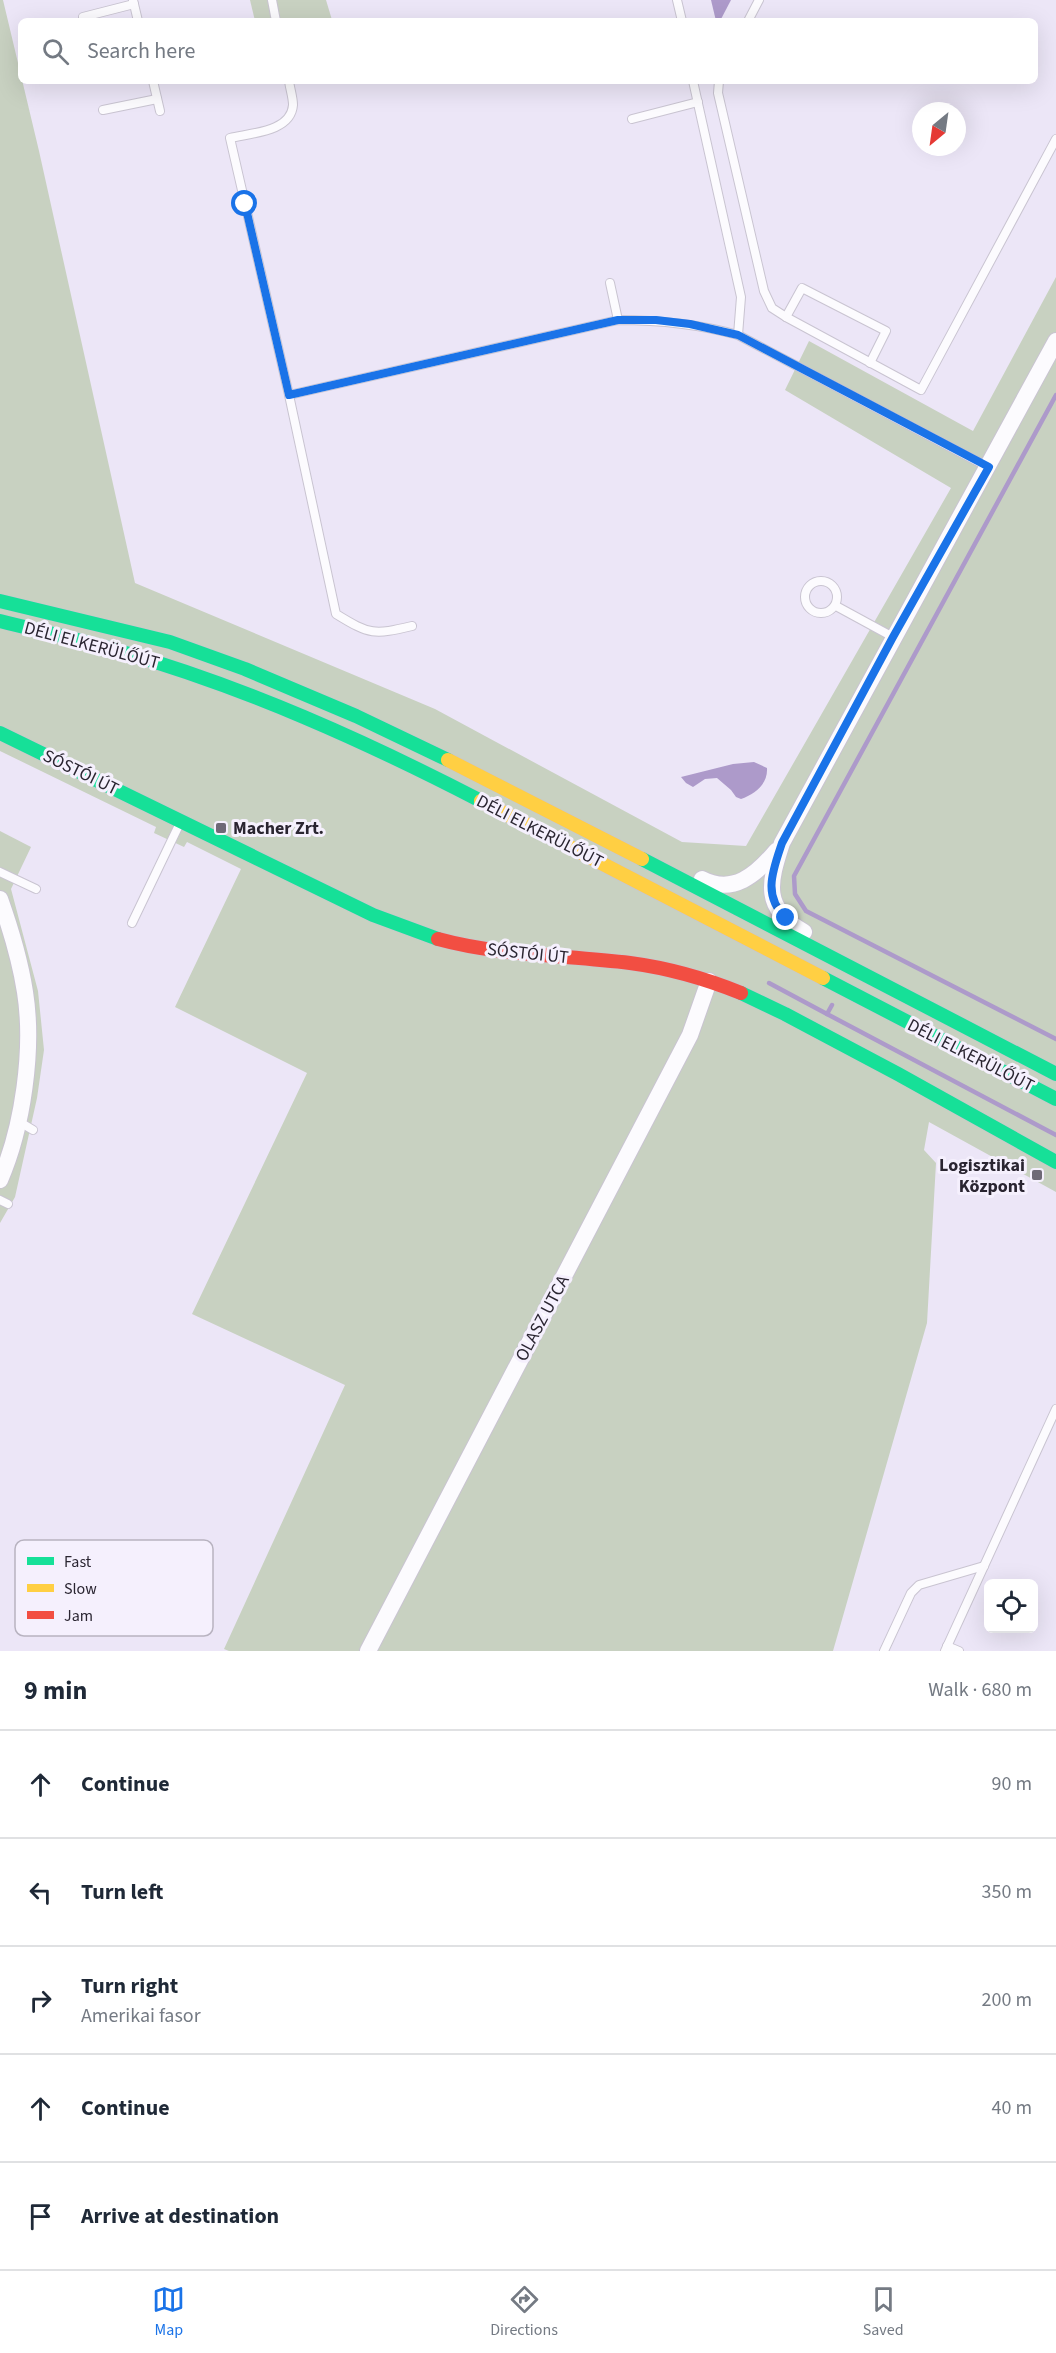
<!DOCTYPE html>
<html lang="en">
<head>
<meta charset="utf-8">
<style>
  :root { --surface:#fff; --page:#f2f2f3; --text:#1f2937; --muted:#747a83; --line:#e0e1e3; --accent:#1a73e8 }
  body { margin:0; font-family:"Source Sans 3",sans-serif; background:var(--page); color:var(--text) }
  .controls { position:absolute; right:18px; bottom:18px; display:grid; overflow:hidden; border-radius:9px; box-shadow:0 6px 24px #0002 }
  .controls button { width:54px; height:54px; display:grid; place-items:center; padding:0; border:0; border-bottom:2px solid var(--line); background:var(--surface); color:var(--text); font:30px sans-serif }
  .compass { position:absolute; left:912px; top:102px; width:54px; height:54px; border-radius:50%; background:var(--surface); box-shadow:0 6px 24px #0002; rotate:209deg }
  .stop { position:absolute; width:18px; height:18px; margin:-14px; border:4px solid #1a73e8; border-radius:50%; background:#fff }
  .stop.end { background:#1a73e8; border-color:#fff; box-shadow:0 2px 6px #0008 }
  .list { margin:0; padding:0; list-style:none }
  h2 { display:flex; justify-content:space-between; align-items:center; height:78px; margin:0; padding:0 24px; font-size:26px }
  h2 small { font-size:20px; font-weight:400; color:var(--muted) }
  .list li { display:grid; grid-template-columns:39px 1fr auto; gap:18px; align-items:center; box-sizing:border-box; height:108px; padding:0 24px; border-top:2px solid var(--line) }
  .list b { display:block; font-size:22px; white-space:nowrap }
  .list p { margin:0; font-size:20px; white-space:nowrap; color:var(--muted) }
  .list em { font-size:20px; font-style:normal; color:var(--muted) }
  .icon { flex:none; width:33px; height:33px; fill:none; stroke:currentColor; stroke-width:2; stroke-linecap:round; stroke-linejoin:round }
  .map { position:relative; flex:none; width:1056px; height:1651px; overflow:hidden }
  .search { position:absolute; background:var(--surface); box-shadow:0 6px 24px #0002; left:18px; right:18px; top:18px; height:66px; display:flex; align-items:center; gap:15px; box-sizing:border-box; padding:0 21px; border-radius:9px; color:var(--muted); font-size:22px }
  .sheet { height:618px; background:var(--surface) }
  nav { display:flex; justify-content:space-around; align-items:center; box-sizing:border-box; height:84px; border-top:2px solid var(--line); background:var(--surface); font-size:16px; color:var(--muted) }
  nav a { display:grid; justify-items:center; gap:3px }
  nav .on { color:var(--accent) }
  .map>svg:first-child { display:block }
  .green { fill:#c8d1c1 }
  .water { fill:#ad9aca }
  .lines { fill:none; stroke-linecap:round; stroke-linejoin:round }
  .stream { stroke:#ad9aca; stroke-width:4.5 }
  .lane-casing { stroke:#c9c4d1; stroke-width:10 }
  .street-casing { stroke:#c9c4d1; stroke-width:18 }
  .fast-casing { stroke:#c9c4d1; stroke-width:15 }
  .slow-casing { stroke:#c9c4d1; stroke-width:15 }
  .jam-casing { stroke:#c9c4d1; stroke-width:15 }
  .lane { stroke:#fcfbfe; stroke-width:8 }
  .street { stroke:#fcfbfe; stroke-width:16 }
  .fast { stroke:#16e098; stroke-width:14 }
  .slow { stroke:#ffcf43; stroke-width:14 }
  .jam { stroke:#f24e42; stroke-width:14 }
  .route { stroke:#1a73e8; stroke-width:8 }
  .poi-dot { fill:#6e6976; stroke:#f5f0fd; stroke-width:2 }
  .labels { text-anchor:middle; stroke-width:6; stroke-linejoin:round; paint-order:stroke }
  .street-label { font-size:18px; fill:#2a2531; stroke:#f5f0fd }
  .poi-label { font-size:18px; font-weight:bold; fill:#2a2531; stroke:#f5f0fd; text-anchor:start }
  .key { fill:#f5f0fd; stroke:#b8b3c0; stroke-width:1.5 }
  .key-label { font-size:16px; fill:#2a2531 }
</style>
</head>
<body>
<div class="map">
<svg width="1056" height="1651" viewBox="0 0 1056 1651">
  <rect width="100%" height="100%" fill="#ece6f7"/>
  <g class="green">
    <polygon points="0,0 3,0 39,151 135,583 435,709 682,842 746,846 951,488 785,390 809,341 973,431 1056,277 1056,1192 929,1122 924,1150 936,1163 927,1323 833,1651 229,1651 224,1649 345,1385 192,1314 307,1073 175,1007 241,869 187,842 184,847 154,833 156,827 0,751"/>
    <polygon points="250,0 326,0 332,20 255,21"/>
    <polygon points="0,831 31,847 11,889 38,991 44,1050 37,1098 15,1197 0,1223"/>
  </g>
  <g class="water">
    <polygon points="711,0 731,0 720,21 716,21"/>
    <path d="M754,762L767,768C768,784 755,794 741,799L736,797L731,790L717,778L705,779L693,787L686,783L681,777L733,764Z"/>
  </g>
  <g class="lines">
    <g class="stream">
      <polyline points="1056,395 794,876 795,894 806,911 1056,1039"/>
      <polyline points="769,983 827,1014"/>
      <polyline points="832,1005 827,1014 1056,1135"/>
    </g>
    <defs>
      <g id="lane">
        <polyline points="133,0 138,21"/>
        <polyline points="272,0 276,21"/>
        <polyline points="677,0 682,21"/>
        <polyline points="83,17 134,4"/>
        <polyline points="748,21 759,0"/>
        <polyline points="153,81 160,111"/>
        <path d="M289,81C290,89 293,97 293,105C291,132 251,133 230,138L289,395L618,320C660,320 698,324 738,335L988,467"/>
        <polyline points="693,81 741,297 738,335"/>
        <polyline points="719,81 718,93 764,291 772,308 786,317 921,390 1056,139"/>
        <polyline points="103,110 157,99"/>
        <polyline points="632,119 698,102"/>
        <polyline points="610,283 618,320"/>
        <polyline points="786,317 802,288 886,331 870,363"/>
        <path d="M289,395L336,614C370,635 374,635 412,626"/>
        <circle cx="821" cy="597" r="16"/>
        <polyline points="836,606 893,637"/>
        <polyline points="0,872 36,889"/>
        <polyline points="132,923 180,823"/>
        <polyline points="18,1121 33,1130"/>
        <polyline points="0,1200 8,1204"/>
        <polyline points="947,1646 959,1651"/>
        <polyline points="884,1651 911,1593 919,1585 984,1566"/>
        <polyline points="945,1651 1056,1409"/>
      </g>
      <g id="street">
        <path d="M702,879C733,895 756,875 776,851"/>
        <path d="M0,899C11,930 20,960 25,992C34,1049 23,1127 0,1180"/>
        <path d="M804,932C762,908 769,883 782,843L1056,341"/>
        <polyline points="368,1651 690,1035 709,981"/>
      </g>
      <g id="fast">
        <polyline points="0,601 170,642 245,669 356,716 448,760"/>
        <path d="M0,621C40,631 80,640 119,651C245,687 365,741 481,801"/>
        <polyline points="0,733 373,915 438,939"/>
        <polyline points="642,859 1056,1074"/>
        <polyline points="823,978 1056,1099"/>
        <polyline points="741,993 785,1014 898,1074 1056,1162"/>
      </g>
      <g id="slow">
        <polyline points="448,760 642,859"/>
        <polyline points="481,801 823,978"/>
      </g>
      <path id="jam" d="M438,939C500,956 566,955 630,963C668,968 704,978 741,993"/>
    </defs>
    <use href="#lane" class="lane-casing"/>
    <use href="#street" class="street-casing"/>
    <use href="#fast" class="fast-casing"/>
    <use href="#slow" class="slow-casing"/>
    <use href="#jam" class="jam-casing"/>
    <use href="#lane" class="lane"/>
    <use href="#street" class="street"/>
    <use href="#fast" class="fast"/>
    <use href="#slow" class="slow"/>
    <use href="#jam" class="jam"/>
  </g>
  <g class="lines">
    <path class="route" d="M245,204L289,395L618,320H656L690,324L738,335L989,467L893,637L782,843C773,870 762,896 786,918"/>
  </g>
  <g class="poi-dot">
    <rect x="215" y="822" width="12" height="12" rx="3"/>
    <rect x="1031" y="1169" width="12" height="12" rx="3"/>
  </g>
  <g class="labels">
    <g class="street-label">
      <text transform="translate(92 645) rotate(15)" y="6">DÉLI ELKERÜLŐÚT</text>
      <text transform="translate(81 772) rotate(26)" y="6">SÓSTÓI ÚT</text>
      <text transform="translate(540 831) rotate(27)" y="6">DÉLI ELKERÜLŐÚT</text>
      <text transform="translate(528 953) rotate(6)" y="6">SÓSTÓI ÚT</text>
      <text transform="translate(971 1055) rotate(27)" y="6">DÉLI ELKERÜLŐÚT</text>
      <text transform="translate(542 1318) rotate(-62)" y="6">OLASZ UTCA</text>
    </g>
    <g class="poi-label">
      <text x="233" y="834">Macher Zrt.</text>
      <text x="1025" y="1171" text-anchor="end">Logisztikai<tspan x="1025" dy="21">Központ</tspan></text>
    </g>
  </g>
  <rect x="15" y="1540" width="198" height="96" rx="9" class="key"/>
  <rect x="27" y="1557" width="27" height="8" fill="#16e098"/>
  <rect x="27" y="1584" width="27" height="8" fill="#ffcf43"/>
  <rect x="27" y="1611" width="27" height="8" fill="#f24e42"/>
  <g class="key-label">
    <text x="64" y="1567">Fast</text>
    <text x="64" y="1594">Slow</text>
    <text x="64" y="1621">Jam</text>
  </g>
</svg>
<div class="controls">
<button><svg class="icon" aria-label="locate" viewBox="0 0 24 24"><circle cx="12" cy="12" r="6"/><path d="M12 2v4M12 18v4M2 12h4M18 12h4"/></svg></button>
</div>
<svg class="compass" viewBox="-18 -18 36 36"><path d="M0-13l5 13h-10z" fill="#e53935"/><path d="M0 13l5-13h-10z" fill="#747a83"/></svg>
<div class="stop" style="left:245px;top:204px"></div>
<div class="stop end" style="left:786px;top:918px"></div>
<div class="search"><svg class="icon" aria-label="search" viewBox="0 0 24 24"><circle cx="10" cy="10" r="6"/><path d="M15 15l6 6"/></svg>Search here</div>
</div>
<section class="sheet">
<h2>9 min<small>Walk · 680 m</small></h2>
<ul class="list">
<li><svg class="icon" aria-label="ahead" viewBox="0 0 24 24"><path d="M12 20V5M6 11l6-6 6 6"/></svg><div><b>Continue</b></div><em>90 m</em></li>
<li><svg class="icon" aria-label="left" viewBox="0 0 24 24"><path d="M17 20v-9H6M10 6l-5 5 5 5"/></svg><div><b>Turn left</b></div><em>350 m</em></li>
<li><svg class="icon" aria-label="right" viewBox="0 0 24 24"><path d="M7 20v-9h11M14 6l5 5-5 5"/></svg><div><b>Turn right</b><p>Amerikai fasor</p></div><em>200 m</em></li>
<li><svg class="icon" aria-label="ahead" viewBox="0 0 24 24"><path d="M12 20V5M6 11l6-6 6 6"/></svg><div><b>Continue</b></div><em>40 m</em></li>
<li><svg class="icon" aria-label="arrive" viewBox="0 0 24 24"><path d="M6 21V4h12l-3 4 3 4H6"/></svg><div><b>Arrive at destination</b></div></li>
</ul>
</section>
<nav>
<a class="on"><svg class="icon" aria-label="map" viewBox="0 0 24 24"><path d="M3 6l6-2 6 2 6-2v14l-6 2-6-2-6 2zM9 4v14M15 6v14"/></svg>Map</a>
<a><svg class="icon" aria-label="directions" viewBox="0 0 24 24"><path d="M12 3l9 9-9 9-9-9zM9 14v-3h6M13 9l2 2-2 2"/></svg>Directions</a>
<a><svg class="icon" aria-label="saved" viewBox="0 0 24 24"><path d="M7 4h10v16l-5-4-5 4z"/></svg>Saved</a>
</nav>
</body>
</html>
